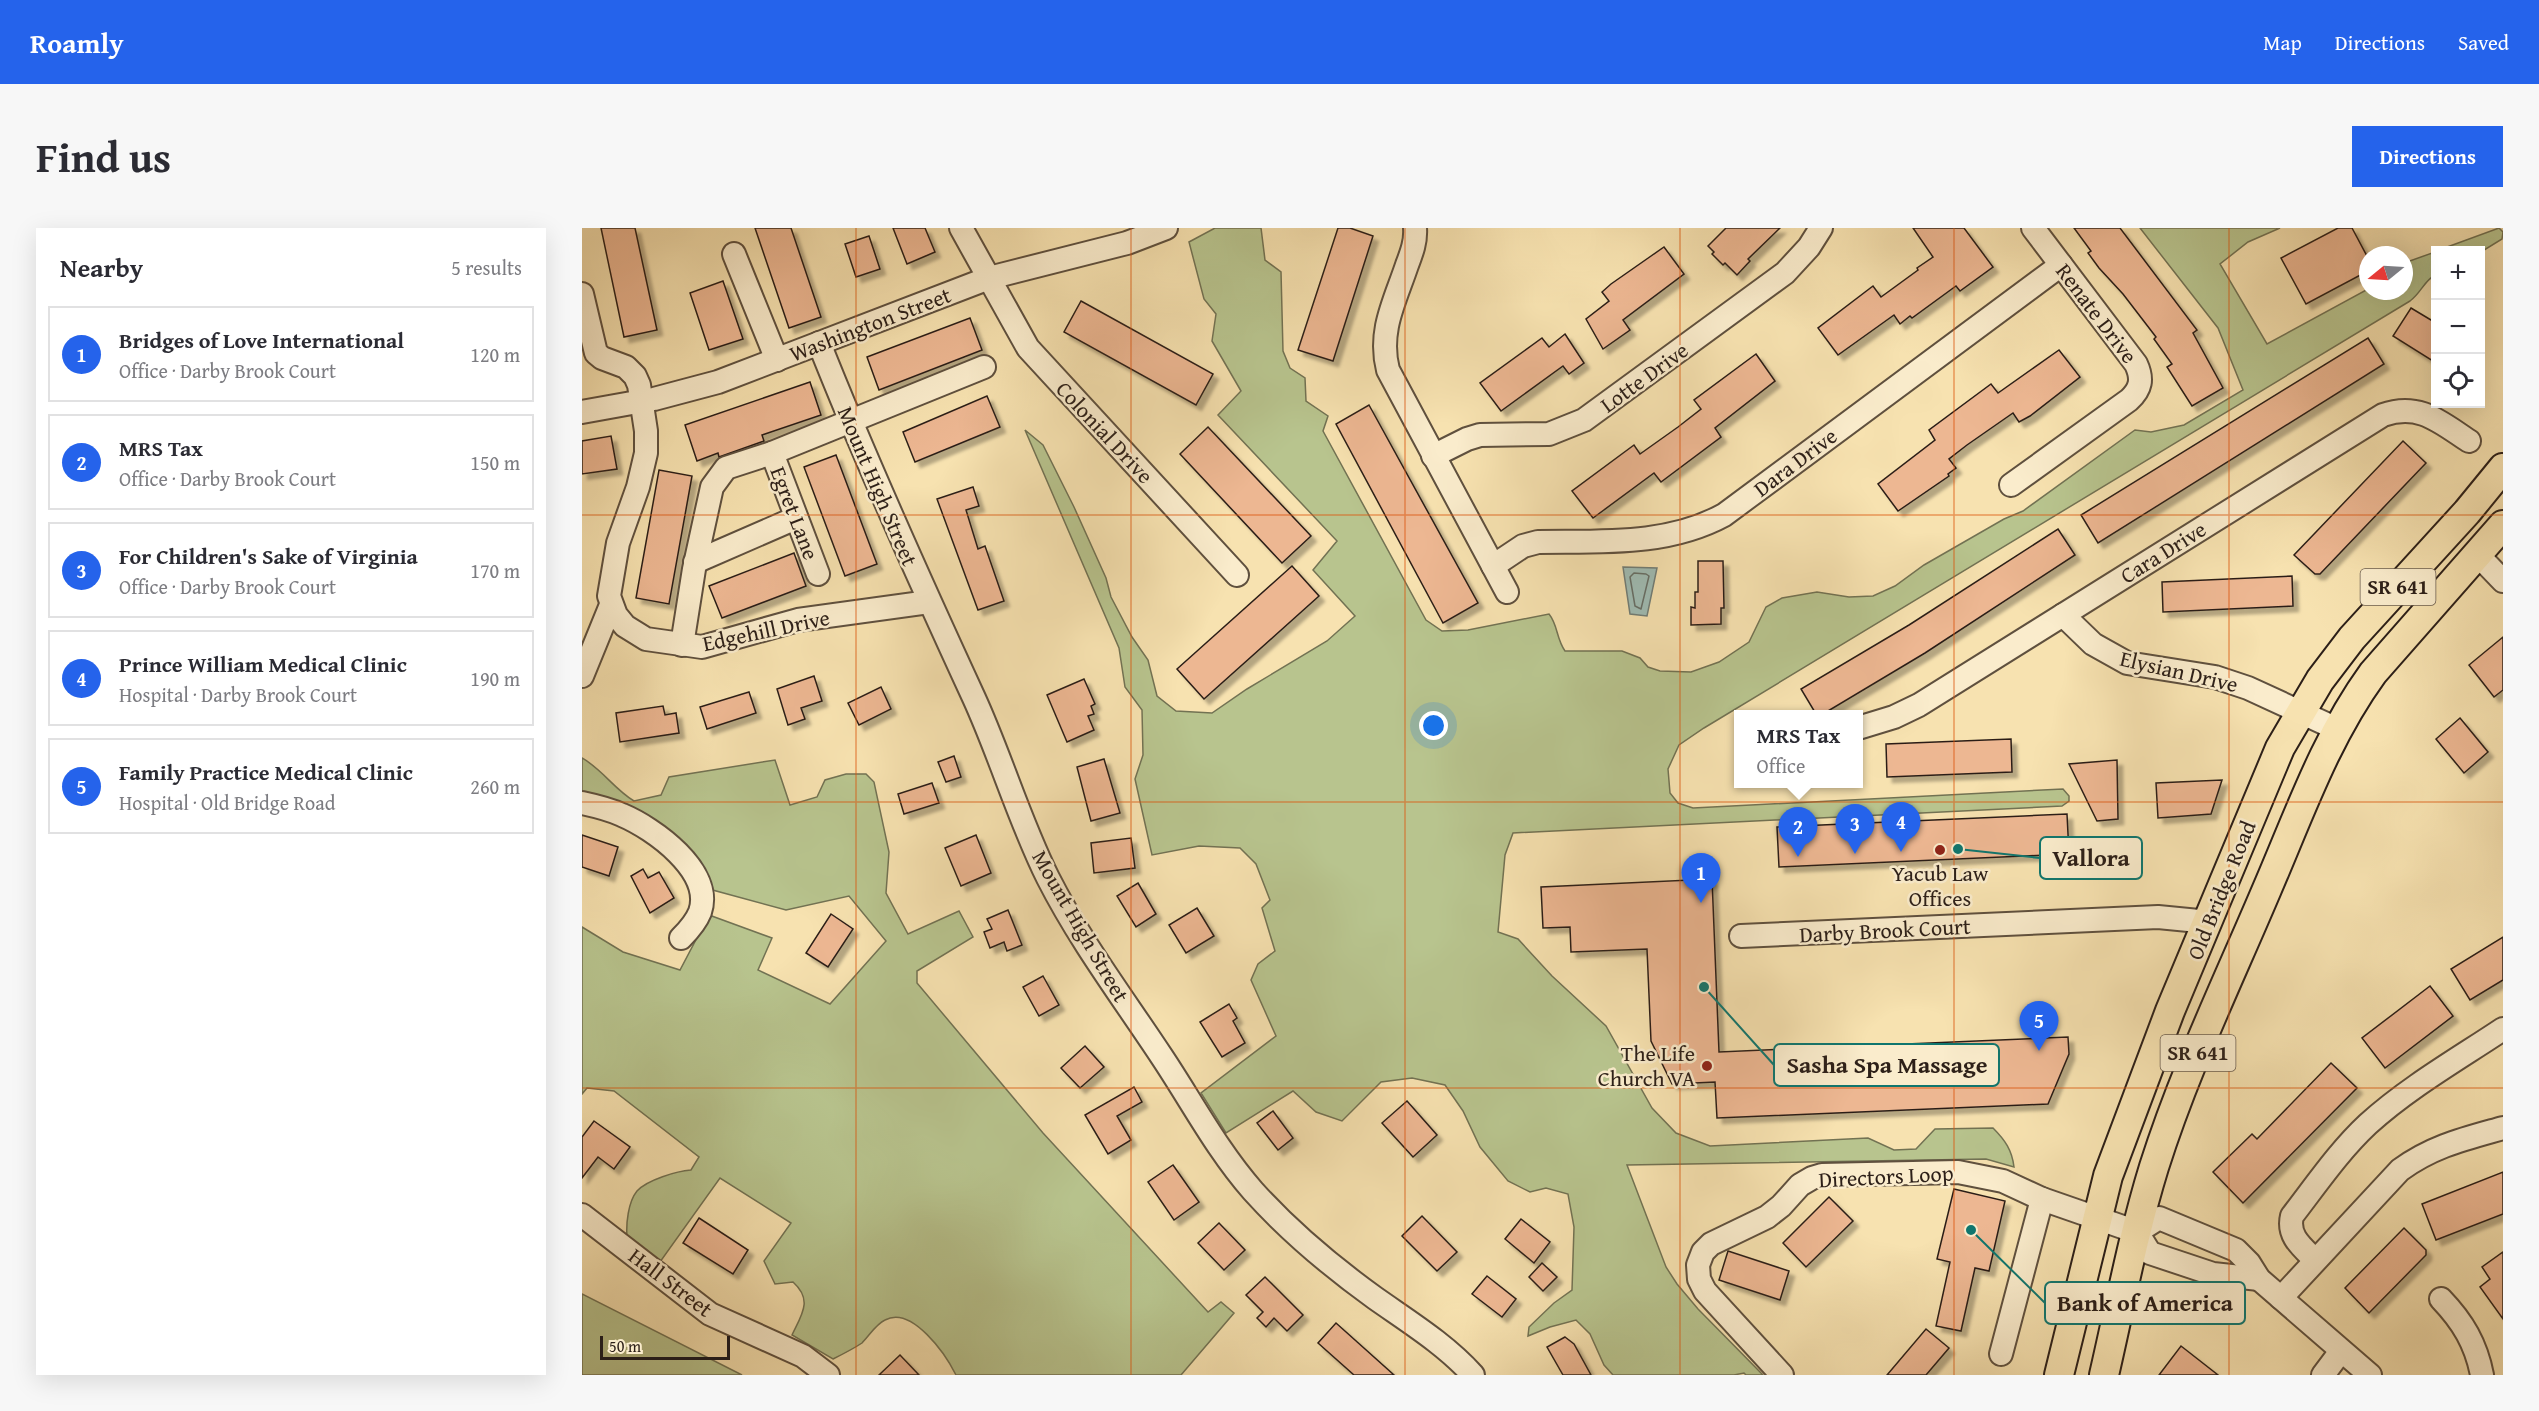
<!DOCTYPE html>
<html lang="en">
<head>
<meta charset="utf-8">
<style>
  :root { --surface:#fff; --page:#f7f7f7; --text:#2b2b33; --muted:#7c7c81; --line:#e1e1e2; --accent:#2563eb }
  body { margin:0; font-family:"Gentium Book Plus",serif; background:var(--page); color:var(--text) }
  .controls { position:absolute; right:18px; top:18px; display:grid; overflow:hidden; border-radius:0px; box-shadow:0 6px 24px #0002 }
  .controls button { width:54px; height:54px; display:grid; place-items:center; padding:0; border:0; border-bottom:2px solid var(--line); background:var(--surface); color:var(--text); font:30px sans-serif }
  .compass { position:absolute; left:1777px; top:18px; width:54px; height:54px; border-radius:50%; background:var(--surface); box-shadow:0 6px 24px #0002; rotate:252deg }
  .scale { position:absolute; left:18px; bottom:15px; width:130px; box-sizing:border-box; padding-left:6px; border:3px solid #2c1f18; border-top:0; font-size:16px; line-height:21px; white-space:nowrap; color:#2c1f18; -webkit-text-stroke:4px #faeccc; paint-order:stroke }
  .you { position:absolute; left:852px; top:498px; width:21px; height:21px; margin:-15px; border:4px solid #fff; border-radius:50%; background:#1a73e8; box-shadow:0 0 0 9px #1a73e833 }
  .badge { display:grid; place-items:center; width:39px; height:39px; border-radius:50%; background:var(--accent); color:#fff; font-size:20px; font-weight:700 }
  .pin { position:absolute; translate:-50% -50px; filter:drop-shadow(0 2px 3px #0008) }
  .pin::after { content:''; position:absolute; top:32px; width:21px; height:18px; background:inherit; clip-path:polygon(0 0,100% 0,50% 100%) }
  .popup { position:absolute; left:1152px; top:482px; width:129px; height:78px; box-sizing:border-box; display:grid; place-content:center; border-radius:0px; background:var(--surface); filter:drop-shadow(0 2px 4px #0005); font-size:20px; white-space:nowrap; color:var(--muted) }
  .popup b { font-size:22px; color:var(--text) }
  .popup::after { content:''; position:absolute; left:50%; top:100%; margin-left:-12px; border:12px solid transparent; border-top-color:var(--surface) }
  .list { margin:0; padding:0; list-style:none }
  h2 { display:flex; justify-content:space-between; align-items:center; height:78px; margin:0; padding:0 24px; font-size:26px }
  h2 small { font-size:20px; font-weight:400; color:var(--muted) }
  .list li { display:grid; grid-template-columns:39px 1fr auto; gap:18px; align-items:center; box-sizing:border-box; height:96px; margin:0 12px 12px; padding:0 12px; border:2px solid var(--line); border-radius:0px }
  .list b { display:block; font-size:22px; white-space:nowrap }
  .list p { margin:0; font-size:20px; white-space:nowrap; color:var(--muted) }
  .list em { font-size:20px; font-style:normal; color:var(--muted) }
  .icon { flex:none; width:33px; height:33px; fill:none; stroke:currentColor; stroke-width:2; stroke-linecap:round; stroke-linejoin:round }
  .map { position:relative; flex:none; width:1921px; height:1147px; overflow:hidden; border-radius:0px }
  header { display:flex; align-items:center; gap:36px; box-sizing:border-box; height:84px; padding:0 30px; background:var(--accent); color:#fff }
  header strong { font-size:28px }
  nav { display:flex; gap:33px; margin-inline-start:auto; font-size:21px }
  .intro { display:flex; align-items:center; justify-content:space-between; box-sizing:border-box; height:144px; padding:0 36px }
  h1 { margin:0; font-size:42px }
  .button { padding:15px 27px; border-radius:0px; background:var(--accent); color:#fff; font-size:21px; font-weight:700 }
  main { display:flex; gap:36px; padding:0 36px }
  aside { flex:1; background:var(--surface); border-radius:0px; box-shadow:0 6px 24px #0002 }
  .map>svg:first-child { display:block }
  .green { fill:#b8c48e; stroke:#727253; stroke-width:1.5 }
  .water { fill:#9fbcb4; stroke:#717d76; stroke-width:1.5 }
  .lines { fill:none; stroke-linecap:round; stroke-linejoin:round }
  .shore { stroke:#666e66; stroke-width:1.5 }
  .building { fill:#edb792; stroke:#2c1f18; stroke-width:1.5; filter:url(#shadow) }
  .minor-casing { stroke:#5f503e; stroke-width:26 }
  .major-casing { stroke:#2c1f18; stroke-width:32 }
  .minor { stroke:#faeccc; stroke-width:22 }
  .major { stroke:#f7e2b0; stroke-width:28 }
  .grid { fill:none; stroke:#df560d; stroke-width:1.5; stroke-opacity:0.55 }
  .poi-dot { fill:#8f2418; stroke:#faeccc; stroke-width:2 }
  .labels { text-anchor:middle; stroke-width:5; stroke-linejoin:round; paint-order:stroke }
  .shield { fill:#faeccc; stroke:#6a5c4e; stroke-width:1.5 }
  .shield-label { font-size:21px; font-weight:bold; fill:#2c1f18 }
  .street-label { font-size:22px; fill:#2c1f18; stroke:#faeccc }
  .poi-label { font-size:22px; fill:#2c1f18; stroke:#faeccc }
  .leader { fill:none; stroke:#0f766e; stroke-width:2 }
  .callout-dot { fill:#0f766e; stroke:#faeccc; stroke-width:2 }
  .callout { fill:#faeccc; stroke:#0f766e; stroke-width:2 }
  .callout-label { font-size:24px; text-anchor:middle; font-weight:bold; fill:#2c1f18 }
</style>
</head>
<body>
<header>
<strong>Roamly</strong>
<nav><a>Map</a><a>Directions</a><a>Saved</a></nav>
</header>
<div class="intro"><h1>Find us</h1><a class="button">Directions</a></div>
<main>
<aside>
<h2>Nearby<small>5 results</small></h2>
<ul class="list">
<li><span class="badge">1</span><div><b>Bridges of Love International</b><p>Office · Darby Brook Court</p></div><em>120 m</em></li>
<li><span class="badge">2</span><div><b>MRS Tax</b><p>Office · Darby Brook Court</p></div><em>150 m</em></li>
<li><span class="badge">3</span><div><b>For Children's Sake of Virginia</b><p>Office · Darby Brook Court</p></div><em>170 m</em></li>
<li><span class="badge">4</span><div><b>Prince William Medical Clinic</b><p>Hospital · Darby Brook Court</p></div><em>190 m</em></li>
<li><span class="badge">5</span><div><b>Family Practice Medical Clinic</b><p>Hospital · Old Bridge Road</p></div><em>260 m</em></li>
</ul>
</aside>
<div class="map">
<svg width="1921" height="1147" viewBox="0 0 1921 1147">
  <defs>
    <filter id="shadow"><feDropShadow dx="5.5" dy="5.5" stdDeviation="1.5" flood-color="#0004"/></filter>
  </defs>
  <rect width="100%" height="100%" fill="#f7e2b0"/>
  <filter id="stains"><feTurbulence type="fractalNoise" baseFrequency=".00333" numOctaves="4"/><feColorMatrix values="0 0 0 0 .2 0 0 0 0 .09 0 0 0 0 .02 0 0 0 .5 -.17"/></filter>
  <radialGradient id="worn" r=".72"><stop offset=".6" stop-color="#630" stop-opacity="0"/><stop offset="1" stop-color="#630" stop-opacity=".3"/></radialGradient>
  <g class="green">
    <path d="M633,0H679L683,32L699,44L701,123L708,140L723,150L724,173L746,188L741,203L844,392L860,403L886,402L967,386C976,397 974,410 983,423H1040L1058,430L1066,439L1078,443L1109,444L1137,434L1167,414L1184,379L1200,370L1235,364L1267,369L1291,368L1313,358L1342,337L1422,291L1441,283L1553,202L1569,204L1602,197L1661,162L1636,100L1558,0H1698L1666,14L1638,36L1685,116L1786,61V63H1822V35L1853,24V47C1842,53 1839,65 1828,73L1122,500L1097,517L1086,541L1088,565L1096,575L1111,580L1481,561L1487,568V573L1480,578L931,605L923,627L916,704L936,711L970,748L1024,798L1070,880L1094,905L1128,918L1286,910L1312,922L1334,921L1353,901L1411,900C1423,912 1430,922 1432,939L1404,931L1045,937L1084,1039L1095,1056L1116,1081L1181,1147H1164L1162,1145L1152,1147H1031L1022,1137L1008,1106L994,1092L968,1099L946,1108L947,1099L972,1075L990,1062L992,999L986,966L964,960L948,964L926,953L898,919L881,883L863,857L830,850L799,854L760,893L734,884L711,863L644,905L619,865L694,808L669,752L676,736L693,723L680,680L688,672L674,636L658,620L617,618L570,627L553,551L561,527L560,482L543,459L537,420L443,202L461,217L492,279L524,350L529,369L550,409L566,432L575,468L594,483L630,485L665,461L745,413L773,388L731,342L755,313L636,187L659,163L630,113L634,86L622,71L607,14Z"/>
    <polygon points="1917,0 1921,4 1920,11 1899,24 1857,22"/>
    <path d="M0,530C20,541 32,561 52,573L79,567L87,549L193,532L208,577L235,569L243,552L264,546H284L292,554L307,624L304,665L326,706L377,683L391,709L335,743V755L461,905L626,1084L639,1074L652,1085L599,1147H374C364,1127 330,1077 303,1092C294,1096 287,1108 280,1115C271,1121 261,1126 251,1131L210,1107C220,1086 231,1072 211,1054L193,1056L182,1033L209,995L138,950L78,1034L45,1009C44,996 46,974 55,963C65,952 95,943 109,942L117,929L32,863L5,860L0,866V699L41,724L98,742L127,687L190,710L176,742L248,776L304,713L267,668L204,682L127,661L98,612L62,585L38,575L0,565Z"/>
    <polygon points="0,1066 160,1147 0,1147"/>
  </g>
  <polygon class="water" points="1041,339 1075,340 1065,388 1048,386"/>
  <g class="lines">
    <polygon class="shore" points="1052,345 1064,346 1067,348 1059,381 1053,378 1048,349"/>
  </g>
  <g class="building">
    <polygon points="19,0 53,0 75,102 42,109"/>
    <polygon points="173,0 209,0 239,89 207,100"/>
    <polygon points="311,0 343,0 353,24 325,36"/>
    <polygon points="756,0 768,0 791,8 751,133 716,122"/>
    <polygon points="1144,0 1198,0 1166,31 1168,33 1155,47 1143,35 1141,37 1130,26 1132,24 1126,18"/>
    <polygon points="1331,0 1382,0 1411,39 1378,63 1374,58 1330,90 1328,88 1318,96 1312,87 1256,127 1236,100 1291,58 1299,69 1336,42 1335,40 1351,29"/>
    <polygon points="1492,0 1538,0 1615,102 1611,105 1641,160 1610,178 1585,139 1590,136 1572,111 1574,109 1541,66 1517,40 1506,25 1509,23"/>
    <polygon points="1756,0 1770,0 1786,30 1786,43 1724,76 1699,30"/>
    <polygon points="287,8 298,41 274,49 263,16"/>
    <polygon points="1082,19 1102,46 1041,92 1048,102 1021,121 1004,91 1027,73 1020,64 1029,56"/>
    <polygon points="141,53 161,111 127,122 108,65"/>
    <polygon points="499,73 631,146 614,177 482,104"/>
    <polygon points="1829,80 1854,95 1854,135 1811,108"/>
    <polygon points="388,90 400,122 297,162 285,129"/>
    <polygon points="983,106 1002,135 987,146 981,138 919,183 898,155 960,110 967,119"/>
    <polygon points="1786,110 1802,136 1516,315 1499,287"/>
    <polygon points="1477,122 1498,149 1448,188 1437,194 1431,185 1385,217 1367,231 1374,240 1366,246 1367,248 1316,283 1296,256 1353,212 1347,202 1409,156 1416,165"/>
    <polygon points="1174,126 1193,153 1133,200 1139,209 1079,254 1072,245 1011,290 990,263 1052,217 1058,226 1096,199 1119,181 1112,172"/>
    <polygon points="228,154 239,187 180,207 182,213 137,229 136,225 115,233 103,197"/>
    <polygon points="405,168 418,199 333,234 321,204"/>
    <polygon points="787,177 896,375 861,395 754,196"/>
    <polygon points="626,199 729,308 700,335 598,226"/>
    <polygon points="29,208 35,241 0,246 0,213"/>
    <polygon points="1821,213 1844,235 1738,346 1733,346 1712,327"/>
    <polygon points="254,227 295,336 263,348 222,239"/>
    <polygon points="77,242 110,248 87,376 54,370"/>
    <polygon points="391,259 397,278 384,282 396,321 403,318 422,373 396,382 355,271"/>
    <polygon points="1476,301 1493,327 1343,425 1241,486 1234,486 1219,461 1327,397"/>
    <polygon points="212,325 224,358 140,390 127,358"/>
    <polygon points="1116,333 1141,333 1142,380 1139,380 1139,396 1109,397 1109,379 1113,380 1113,364 1116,364"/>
    <polygon points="710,338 737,368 622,471 595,441"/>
    <polygon points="1710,348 1711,378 1581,384 1580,354"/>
    <polygon points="1921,409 1921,462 1912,469 1887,437"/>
    <polygon points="232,448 240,473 219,480 223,491 206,497 195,461"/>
    <polygon points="502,451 513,476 509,478 512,486 506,488 512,502 485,514 465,467"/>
    <polygon points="299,459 309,481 277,497 266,475"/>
    <polygon points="167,464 174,485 125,501 118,479"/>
    <polygon points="81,478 83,487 94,485 97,505 38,514 34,485"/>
    <polygon points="1878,490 1906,524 1882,545 1854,511"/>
    <polygon points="1429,511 1430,544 1305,549 1304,516"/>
    <polygon points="372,528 379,549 364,554 356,534"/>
    <polygon points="522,531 538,585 509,593 495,539"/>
    <polygon points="1535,532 1536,591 1515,593 1487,536"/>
    <polygon points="1640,552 1629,586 1576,590 1574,555"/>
    <polygon points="350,555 357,575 322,586 316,566"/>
    <polygon points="1485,586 1487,626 1197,639 1195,599"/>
    <polygon points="0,607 36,619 27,648 0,639"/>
    <polygon points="394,607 409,645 379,658 363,620"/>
    <polygon points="549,610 553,640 512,645 509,615"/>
    <polygon points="61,641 66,650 77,644 92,670 68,685 49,648"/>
    <polygon points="1130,651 1137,824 1486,809 1487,826 1466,876 1135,890 1133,854 1090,856 1069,813 1065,721 989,724 988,699 961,700 959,659"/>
    <polygon points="556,655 574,686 554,699 535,668"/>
    <polygon points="615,680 632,708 604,725 587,697"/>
    <polygon points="426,682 440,717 425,723 422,714 408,720 402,704 410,701 405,691"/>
    <polygon points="249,686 271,701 246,739 224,725"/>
    <polygon points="1921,709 1921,752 1888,772 1869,741"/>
    <polygon points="461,748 477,777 457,788 441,759"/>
    <polygon points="1848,758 1871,788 1803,840 1780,810"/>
    <polygon points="647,776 655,790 651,793 663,815 640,829 618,794"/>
    <polygon points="503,818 522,839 498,860 479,840"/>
    <polygon points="1749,835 1775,860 1661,975 1631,944 1670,906 1675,911"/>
    <polygon points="552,859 560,874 535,888 549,912 526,926 503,887"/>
    <polygon points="825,873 855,907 831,929 800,895"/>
    <polygon points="691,883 711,910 696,922 675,895"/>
    <polygon points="12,893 48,919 32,941 16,929 0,950 0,909"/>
    <polygon points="591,937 617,974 592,992 566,954"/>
    <polygon points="1921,944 1921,986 1854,1012 1840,976"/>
    <polygon points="1372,961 1423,973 1407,1043 1393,1040 1379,1103 1354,1098 1368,1034 1355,1031"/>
    <polygon points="1247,969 1271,993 1224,1039 1201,1015"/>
    <polygon points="840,988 875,1024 855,1043 820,1008"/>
    <polygon points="117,990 166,1022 151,1046 101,1015"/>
    <polygon points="939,991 968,1014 952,1035 923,1011"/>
    <polygon points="637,995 663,1022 642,1042 616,1015"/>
    <polygon points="1822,1000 1844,1022 1844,1027 1787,1085 1763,1060"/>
    <polygon points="1146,1023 1207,1043 1198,1072 1137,1052"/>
    <polygon points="1921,1024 1921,1091 1898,1059 1908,1051 1900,1039"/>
    <polygon points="960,1035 975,1049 961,1063 947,1049"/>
    <polygon points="905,1048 934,1071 920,1089 890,1066"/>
    <polygon points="683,1049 721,1087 705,1103 692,1090 684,1099 675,1090 681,1084 664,1067"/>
    <polygon points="754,1095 812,1147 772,1147 736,1115"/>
    <polygon points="1344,1101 1367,1120 1344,1147 1305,1147"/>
    <polygon points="983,1109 992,1116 1009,1147 981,1147 965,1119"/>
    <polygon points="1599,1118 1636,1147 1577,1147"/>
    <polygon points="318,1127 337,1147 297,1147"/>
  </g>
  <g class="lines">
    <defs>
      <g id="minor">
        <polyline points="379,0 446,120 655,347"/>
        <path d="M833,0C834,13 830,24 825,37C813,73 796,103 806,142L925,364"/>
        <polyline points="152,26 195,132"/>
        <polyline points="0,66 14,125 20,130 44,139 53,148 57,157 64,203 64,225 56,259 36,315 27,368 34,387 43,398 64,411 120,419 216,392 347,374"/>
        <path d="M237,115C285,236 338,353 392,470C419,529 437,592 466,650C498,713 541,770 580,829C610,874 635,922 671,963C707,1003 750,1039 793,1070C827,1094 863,1116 891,1147"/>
        <polyline points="0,184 72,171 136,154 407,50 545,15 584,0"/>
        <polyline points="190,225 236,346"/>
        <polyline points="851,228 885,211 898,207 967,206 1002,192 1203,45 1227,19 1239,0"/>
        <path d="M1429,257L1547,172C1559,161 1561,151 1554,136L1451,0"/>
        <polyline points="1895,326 1921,353"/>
        <polyline points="113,334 214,290"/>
        <path d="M911,338L941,318L956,314C1019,313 1085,318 1142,287L1479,37"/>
        <polyline points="1481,387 1511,416 1545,435 1633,449 1666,460 1755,501"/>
        <polyline points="100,417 112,341 130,259 144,240 190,225 402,139"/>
        <polyline points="0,448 29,377"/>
        <path d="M1276,500L1312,489L1337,477L1801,187C1837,174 1858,194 1887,213"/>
        <path d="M0,575C14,578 27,581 40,587C71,600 132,643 118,684C114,694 107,702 99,710"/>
        <polyline points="1159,708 1576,689 1627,694"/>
        <polyline points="0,987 128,1086 221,1128 246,1147"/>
        <polyline points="1555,1004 1577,990 1654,1022 1667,1035 1677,1051 1788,1147"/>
        <path d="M1733,1032C1720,1019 1705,1008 1710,988C1734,957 1757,923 1786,896C1827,859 1876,831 1921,801"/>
        <path d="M1699,1070L1818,942C1851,918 1882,911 1921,900"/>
        <path d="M1859,1071C1881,1094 1894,1116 1900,1147"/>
        <polyline points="1419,1126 1460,971"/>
        <polyline points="1200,1147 1123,1063 1117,1051 1116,1037 1121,1024 1129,1016 1185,989 1199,978 1218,957 1230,950 1240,947 1376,944 1421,953 1460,971 1555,1004 1568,1025 1631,1046 1677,1051"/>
        <polyline points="1741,1147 1759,1123"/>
      </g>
      <g id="major">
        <polyline points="1477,1147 1526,948 1588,783 1698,520 1738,452 1770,410 1885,284 1921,240"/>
        <path d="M1522,1147C1538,1078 1551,1007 1572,939C1602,844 1646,753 1685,661C1717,587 1743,511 1791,445L1921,297"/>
      </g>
    </defs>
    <use href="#minor" class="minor-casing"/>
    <use href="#major" class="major-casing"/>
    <use href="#minor" class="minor"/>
    <use href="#major" class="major"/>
  </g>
  <path class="grid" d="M274,0V1147M549,0V1147M823,0V1147M1098,0V1147M1372,0V1147M1647,0V1147M0,287H1921M0,574H1921M0,860H1921"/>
  <g class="poi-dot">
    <circle cx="1358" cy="622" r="6"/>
    <circle cx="1125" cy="838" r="6"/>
  </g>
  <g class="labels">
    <g class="shield">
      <rect x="1778.5" y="341" width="75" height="36" rx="4.5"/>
      <rect x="1578.5" y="807" width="75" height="36" rx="4.5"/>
    </g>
    <g class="shield-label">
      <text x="1816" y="366">SR 641</text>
      <text x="1616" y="832">SR 641</text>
    </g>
    <g class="street-label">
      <text transform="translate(1515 85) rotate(53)" y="8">Renate Drive</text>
      <text transform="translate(288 96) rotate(-21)" y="8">Washington Street</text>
      <text transform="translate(1062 149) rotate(-36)" y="8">Lotte Drive</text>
      <text transform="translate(523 204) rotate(47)" y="8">Colonial Drive</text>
      <text transform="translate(1213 234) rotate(-37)" y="8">Dara Drive</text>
      <text transform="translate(296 258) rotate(67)" y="8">Mount High Street</text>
      <text transform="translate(213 285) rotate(69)" y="8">Egret Lane</text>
      <text transform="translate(1581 324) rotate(-32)" y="8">Cara Drive</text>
      <text transform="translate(184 402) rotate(-12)" y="8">Edgehill Drive</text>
      <text transform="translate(1597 443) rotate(13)" y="8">Elysian Drive</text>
      <text transform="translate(1639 662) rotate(-68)" y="8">Old Bridge Road</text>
      <text transform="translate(499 698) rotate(60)" y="8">Mount High Street</text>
      <text transform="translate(1303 702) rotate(-3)" y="8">Darby Brook Court</text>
      <text transform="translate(1304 948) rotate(-3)" y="8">Directors Loop</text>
      <text transform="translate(89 1054) rotate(37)" y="8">Hall Street</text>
    </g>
    <g class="poi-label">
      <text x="1358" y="653">Yacub Law<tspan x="1358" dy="25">Offices</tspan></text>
      <text x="1113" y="833" text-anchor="end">The Life<tspan x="1113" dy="25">Church VA</tspan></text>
    </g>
  </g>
  <path class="leader" d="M1376 621L1458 630M1122 759L1192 837M1389 1002L1463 1075"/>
  <g class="callout-dot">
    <circle cx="1376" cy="621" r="6"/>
    <circle cx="1122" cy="759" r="6"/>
    <circle cx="1389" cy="1002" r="6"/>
  </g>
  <g class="callout">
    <rect x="1458" y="609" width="102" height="42" rx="6"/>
    <rect x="1192" y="816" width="225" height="42" rx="6"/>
    <rect x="1463" y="1054" width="200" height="42" rx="6"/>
  </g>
  <g class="callout-label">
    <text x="1509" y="638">Vallora</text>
    <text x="1305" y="845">Sasha Spa Massage</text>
    <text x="1563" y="1083">Bank of America</text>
  </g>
  <rect width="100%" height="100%" filter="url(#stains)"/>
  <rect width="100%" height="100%" fill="url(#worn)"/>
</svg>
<div class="controls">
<button>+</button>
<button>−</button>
<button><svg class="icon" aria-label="locate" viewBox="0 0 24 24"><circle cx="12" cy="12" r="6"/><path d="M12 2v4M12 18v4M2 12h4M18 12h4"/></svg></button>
</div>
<svg class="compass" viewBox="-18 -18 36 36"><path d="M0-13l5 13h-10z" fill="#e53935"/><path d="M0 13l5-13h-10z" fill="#7c7c81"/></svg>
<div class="scale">50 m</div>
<div class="you"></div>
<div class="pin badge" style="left:1119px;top:675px">1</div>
<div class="pin badge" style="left:1216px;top:629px">2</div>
<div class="popup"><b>MRS Tax</b>Office</div>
<div class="pin badge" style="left:1273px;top:626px">3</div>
<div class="pin badge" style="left:1319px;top:624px">4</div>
<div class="pin badge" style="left:1457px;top:823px">5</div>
</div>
</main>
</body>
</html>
